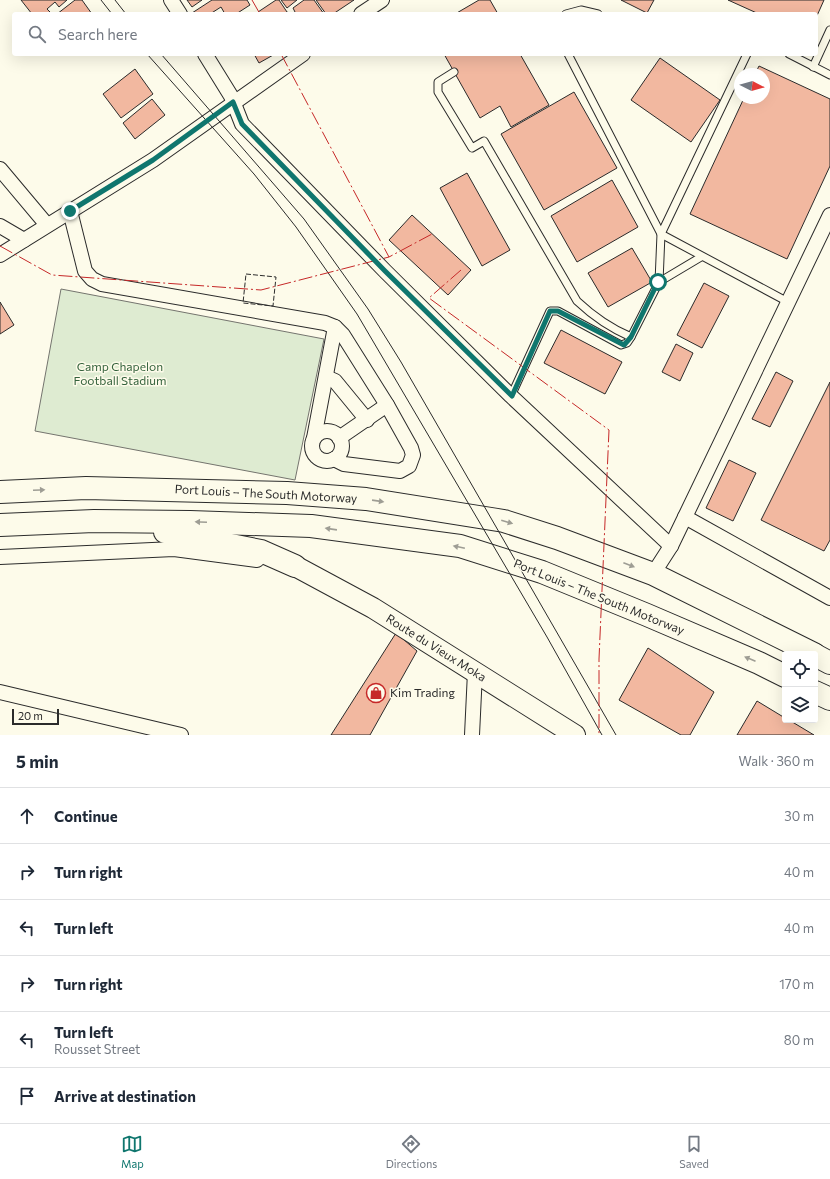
<!DOCTYPE html>
<html lang="en">
<head>
<meta charset="utf-8">
<style>
  :root { --surface:#fff; --page:#f6f6f7; --text:#1f2937; --muted:#747a83; --line:#e0e1e3; --accent:#0f766e }
  body { margin:0; font-family:Commissioner,sans-serif; background:var(--page); color:var(--text) }
  .controls { position:absolute; right:12px; bottom:12px; display:grid; overflow:hidden; border-radius:4px; box-shadow:0 4px 16px #0002 }
  .controls button { width:36px; height:36px; display:grid; place-items:center; padding:0; border:0; border-bottom:1px solid var(--line); background:var(--surface); color:var(--text); font:20px sans-serif }
  .compass { position:absolute; left:734px; top:68px; width:36px; height:36px; border-radius:50%; background:var(--surface); box-shadow:0 4px 16px #0002; rotate:96deg }
  .scale { position:absolute; left:12px; bottom:10px; width:47px; box-sizing:border-box; padding-left:4px; border:2px solid #2b2b2b; border-top:0; font-size:11px; line-height:14px; white-space:nowrap; color:#2b2b2b; -webkit-text-stroke:3px #fdfbea; paint-order:stroke }
  .stop { position:absolute; width:12px; height:12px; margin:-9px; border:3px solid #0f766e; border-radius:50%; background:#fff }
  .stop.end { background:#0f766e; border-color:#fff; box-shadow:0 1px 4px #0008 }
  .list { margin:0; padding:0; list-style:none }
  h2 { display:flex; justify-content:space-between; align-items:center; height:52px; margin:0; padding:0 16px; font-size:17px }
  h2 small { font-size:13px; font-weight:400; color:var(--muted) }
  .list li { display:grid; grid-template-columns:26px 1fr auto; gap:12px; align-items:center; box-sizing:border-box; height:56px; padding:0 16px; border-top:1px solid var(--line) }
  .list b { display:block; font-size:15px; white-space:nowrap }
  .list p { margin:0; font-size:13px; white-space:nowrap; color:var(--muted) }
  .list em { font-size:13px; font-style:normal; color:var(--muted) }
  .icon { flex:none; width:22px; height:22px; fill:none; stroke:currentColor; stroke-width:2; stroke-linecap:round; stroke-linejoin:round }
  .map { position:relative; flex:none; width:830px; height:735px; overflow:hidden }
  .search { position:absolute; background:var(--surface); box-shadow:0 4px 16px #0002; left:12px; right:12px; top:12px; height:44px; display:flex; align-items:center; gap:10px; box-sizing:border-box; padding:0 14px; border-radius:4px; color:var(--muted); font-size:15px }
  .sheet { height:388px; background:var(--surface) }
  nav { display:flex; justify-content:space-around; align-items:center; box-sizing:border-box; height:56px; border-top:1px solid var(--line); background:var(--surface); font-size:11px; color:var(--muted) }
  nav a { display:grid; justify-items:center; gap:2px }
  nav .on { color:var(--accent) }
  .map>svg:first-child { display:block }
  .green { fill:#deebd1; stroke:#74746e }
  .building { fill:#f2b8a0; stroke:#2b2b2b }
  .lines { fill:none; stroke-linecap:round; stroke-linejoin:round }
  .service-casing { stroke:#2b2b2b; stroke-width:9 }
  .minor-casing { stroke:#2b2b2b; stroke-width:16 }
  .secondary-casing { stroke:#2b2b2b; stroke-width:22 }
  .trunk-casing { stroke:#2b2b2b; stroke-width:24 }
  .service { stroke:#fdfbea; stroke-width:7 }
  .minor { stroke:#fdfbea; stroke-width:14 }
  .secondary { stroke:#fdfbea; stroke-width:20 }
  .trunk { stroke:#fdfbea; stroke-width:22 }
  .tram { stroke:#2b2b2b; stroke-width:1 }
  .fence { stroke:#2b2b2b; stroke-width:1; stroke-dasharray:5 2; stroke-linecap:butt }
  .power { stroke:#c62828; stroke-width:1; stroke-dasharray:14 3 2 3; stroke-linecap:butt }
  .oneway { fill:#9e9d94 }
  .route { stroke:#0f766e; stroke-width:5 }
  .labels { text-anchor:middle; stroke-width:3; stroke-linejoin:round; paint-order:stroke }
  .park-label { font-size:12px; fill:#34623c; stroke:#fdfbea }
  .street-label { font-size:12px; fill:#2b2b2b; stroke:#fdfbea }
  .poi-label { font-size:12px; fill:#2b2b2b; stroke:#fdfbea; text-anchor:start }
</style>
</head>
<body>
<div class="map">
<svg width="830" height="735" viewBox="0 0 830 735">
  <rect width="100%" height="100%" fill="#fdfbea"/>
  <polygon class="green" points="61,289 324,339 295,480 35,431"/>
  <g class="building">
    <polygon points="21,0 67,0 59,7 55,2 47,9 51,13 49,14 32,14"/>
    <polygon points="75,0 82,0 92,14 57,14"/>
    <polygon points="187,0 202,0 192,7"/>
    <polygon points="212,0 247,0 250,5 236,14 225,14 221,7 210,14 193,14 192,13"/>
    <polygon points="276,0 279,0 287,12 290,14 260,14 258,12"/>
    <polygon points="281,0 297,0 287,8"/>
    <polygon points="304,0 314,0 324,14 296,14 293,8"/>
    <polygon points="316,0 354,0 333,14 326,14"/>
    <polygon points="479,0 490,0 498,14 455,14"/>
    <polygon points="621,0 654,0 647,13"/>
    <polygon points="728,0 824,0 816,18 816,14 759,14"/>
    <polygon points="254,54 275,54 259,63"/>
    <polygon points="444,54 520,54 549,105 511,127 500,106 480,118"/>
    <polygon points="660,58 720,100 691,142 631,100"/>
    <polygon points="759,66 830,99 830,166 787,259 690,214 744,98 764,98 764,74 755,74"/>
    <polygon points="135,69 153,94 121,118 103,94"/>
    <polygon points="574,92 617,168 544,210 501,134"/>
    <polygon points="152,99 165,115 135,139 123,123"/>
    <polygon points="467,173 510,250 482,266 440,188"/>
    <polygon points="612,180 638,227 577,262 551,216"/>
    <polygon points="412,215 471,270 448,295 389,240"/>
    <polygon points="632,248 652,282 608,307 588,273"/>
    <polygon points="704,283 729,296 702,348 677,335"/>
    <polygon points="0,302 14,325 0,334"/>
    <polygon points="561,330 622,362 605,394 544,363"/>
    <polygon points="676,344 693,353 680,381 662,372"/>
    <polygon points="776,372 793,381 770,427 752,419"/>
    <polygon points="830,382 830,540 824,551 761,520"/>
    <polygon points="729,460 756,473 733,521 706,508"/>
    <polygon points="396,633 417,651 370,735 331,735"/>
    <polygon points="648,648 714,692 690,735 681,735 619,700"/>
    <polygon points="757,701 785,718 785,720 789,720 814,735 737,735"/>
  </g>
  <g class="lines">
    <defs>
      <g id="service">
        <polyline points="566,14 581,10 598,14"/>
        <polyline points="568,54 661,234 788,302"/>
        <polyline points="789,54 830,75"/>
        <polyline points="813,67 830,30"/>
        <path d="M454,72L438,82V92L472,148L484,141L577,301C594,317 610,328 631,337L659,282L661,234L747,54"/>
        <polyline points="659,282 701,257"/>
        <polyline points="511,396 550,311 558,311 621,345 627,343 631,337"/>
      </g>
      <g id="minor">
        <polyline points="171,0 180,14"/>
        <polyline points="361,14 382,0"/>
        <polyline points="205,54 231,96 242,124 385,271 511,396 671,546"/>
        <polyline points="0,169 47,225"/>
        <polyline points="70,211 85,271 92,279 102,284 325,323 335,327 343,335 387,405 411,448 413,455 409,466 400,471 344,464 334,459"/>
        <polyline points="0,226 24,240"/>
        <polyline points="0,255 153,160 303,54"/>
        <polyline points="326,377 335,381 367,420"/>
        <circle cx="327" cy="446" r="15"/>
        <polyline points="314,438 335,327"/>
        <polyline points="339,438 387,405"/>
        <polyline points="685,517 830,598"/>
        <polyline points="0,557 174,549 257,560"/>
        <polyline points="653,574 671,546 685,517 830,215"/>
        <polyline points="0,692 181,735"/>
        <polyline points="472,735 475,672"/>
      </g>
      <polyline id="secondary" points="295,566 373,608 575,735"/>
      <g id="trunk">
        <polyline points="0,492 86,488 287,493 366,499 504,521 557,538 653,574 814,654"/>
        <polyline points="0,525 94,521 190,522 311,526 460,546 542,572 647,615 759,663 785,676"/>
        <polyline points="165,532 261,551 295,566"/>
        <polyline points="815,655 830,663"/>
        <polyline points="815,692 830,699"/>
      </g>
    </defs>
    <use href="#service" class="service-casing"/>
    <use href="#minor" class="minor-casing"/>
    <use href="#secondary" class="secondary-casing"/>
    <use href="#trunk" class="trunk-casing"/>
    <use href="#service" class="service"/>
    <use href="#minor" class="minor"/>
    <use href="#secondary" class="secondary"/>
    <use href="#trunk" class="trunk"/>
    <g class="tram">
      <polyline points="101,0 112,14"/>
      <polyline points="115,0 126,14"/>
      <polyline points="147,54 254,174 296,227 357,314 547,637 602,735"/>
      <polyline points="161,54 304,219 368,309 401,362 616,735"/>
    </g>
    <polygon class="fence" points="246,274 276,277 273,306 243,303"/>
    <g class="power">
      <polyline points="252,0 260,14"/>
      <polyline points="281,54 389,257 432,234"/>
      <polyline points="0,246 52,275 261,290 389,257"/>
      <polyline points="461,270 429,298 609,430 599,659 599,735"/>
    </g>
  </g>
  <defs><path id="oneway-solid" d="M-6-.8H1V-3.2L6.5 0L1 3.2V.8H-6Z"/></defs>
  <g class="oneway">
    <use href="#oneway-solid" transform="translate(39 490) rotate(-3)"/>
    <use href="#oneway-solid" transform="translate(378 501) rotate(8)"/>
    <use href="#oneway-solid" transform="translate(201 522) rotate(-178)"/>
    <use href="#oneway-solid" transform="translate(507 522) rotate(16)"/>
    <use href="#oneway-solid" transform="translate(331 529) rotate(-172)"/>
    <use href="#oneway-solid" transform="translate(459 547) rotate(-168)"/>
    <use href="#oneway-solid" transform="translate(629 565) rotate(21)"/>
    <use href="#oneway-solid" transform="translate(750 659) rotate(-157)"/>
  </g>
  <g class="lines">
    <polyline class="route" points="70,211 153,160 233,102 242,124 385,271 512,396 550,311 558,311 624,345 631,337 658,282"/>
  </g>
  <defs>
    <symbol id="shop-ring" viewBox="-11 -11 22 22"><circle r="9.5" fill="#fdfbea" stroke="#c62828" stroke-width="1.5"/><path d="M-5-2.5h2.3a2.7 3.5 0 0 1 5.4 0H5L5.5 6h-11ZM-1.5-2.5h3a1.5 2.3 0 0 0-3 0Z" fill="#c62828"/></symbol>
  </defs>
  <g fill-rule="evenodd">
    <use href="#shop-ring" x="365" y="682" width="22" height="22"/>
  </g>
  <g class="labels">
    <g class="park-label">
      <text x="120" y="371">Camp Chapelon<tspan x="120" dy="14">Football Stadium</tspan></text>
    </g>
    <g class="street-label">
      <text transform="translate(266 494) rotate(3)" y="4">Port Louis – The South Motorway</text>
      <text transform="translate(599 597) rotate(22)" y="4">Port Louis – The South Motorway</text>
      <text transform="translate(436 648) rotate(32)" y="4">Route du Vieux Moka</text>
    </g>
    <g class="poi-label">
      <text x="390" y="697">Kim Trading</text>
    </g>
  </g>
</svg>
<div class="controls">
<button><svg class="icon" aria-label="locate" viewBox="0 0 24 24"><circle cx="12" cy="12" r="6"/><path d="M12 2v4M12 18v4M2 12h4M18 12h4"/></svg></button>
<button><svg class="icon" aria-label="layers" viewBox="0 0 24 24"><path d="M12 4l9 5-9 5-9-5zM3 14l9 5 9-5"/></svg></button>
</div>
<svg class="compass" viewBox="-18 -18 36 36"><path d="M0-13l5 13h-10z" fill="#e53935"/><path d="M0 13l5-13h-10z" fill="#747a83"/></svg>
<div class="scale">20 m</div>
<div class="stop" style="left:658px;top:282px"></div>
<div class="stop end" style="left:70px;top:211px"></div>
<div class="search"><svg class="icon" aria-label="search" viewBox="0 0 24 24"><circle cx="10" cy="10" r="6"/><path d="M15 15l6 6"/></svg>Search here</div>
</div>
<section class="sheet">
<h2>5 min<small>Walk · 360 m</small></h2>
<ul class="list">
<li><svg class="icon" aria-label="ahead" viewBox="0 0 24 24"><path d="M12 20V5M6 11l6-6 6 6"/></svg><div><b>Continue</b></div><em>30 m</em></li>
<li><svg class="icon" aria-label="right" viewBox="0 0 24 24"><path d="M7 20v-9h11M14 6l5 5-5 5"/></svg><div><b>Turn right</b></div><em>40 m</em></li>
<li><svg class="icon" aria-label="left" viewBox="0 0 24 24"><path d="M17 20v-9H6M10 6l-5 5 5 5"/></svg><div><b>Turn left</b></div><em>40 m</em></li>
<li><svg class="icon" aria-label="right" viewBox="0 0 24 24"><path d="M7 20v-9h11M14 6l5 5-5 5"/></svg><div><b>Turn right</b></div><em>170 m</em></li>
<li><svg class="icon" aria-label="left" viewBox="0 0 24 24"><path d="M17 20v-9H6M10 6l-5 5 5 5"/></svg><div><b>Turn left</b><p>Rousset Street</p></div><em>80 m</em></li>
<li><svg class="icon" aria-label="arrive" viewBox="0 0 24 24"><path d="M6 21V4h12l-3 4 3 4H6"/></svg><div><b>Arrive at destination</b></div></li>
</ul>
</section>
<nav>
<a class="on"><svg class="icon" aria-label="map" viewBox="0 0 24 24"><path d="M3 6l6-2 6 2 6-2v14l-6 2-6-2-6 2zM9 4v14M15 6v14"/></svg>Map</a>
<a><svg class="icon" aria-label="directions" viewBox="0 0 24 24"><path d="M12 3l9 9-9 9-9-9zM9 14v-3h6M13 9l2 2-2 2"/></svg>Directions</a>
<a><svg class="icon" aria-label="saved" viewBox="0 0 24 24"><path d="M7 4h10v16l-5-4-5 4z"/></svg>Saved</a>
</nav>
</body>
</html>
